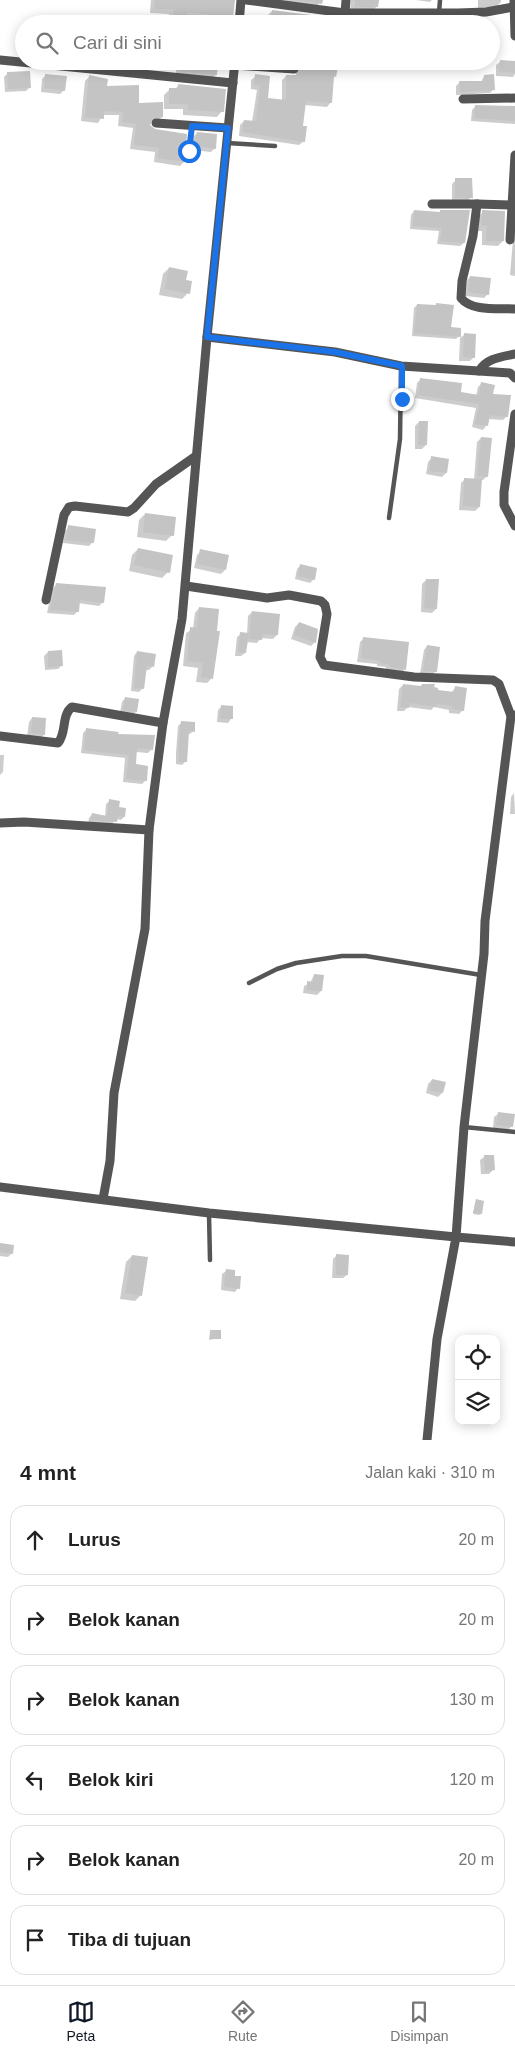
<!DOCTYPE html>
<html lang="id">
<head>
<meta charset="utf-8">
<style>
  :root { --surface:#fff; --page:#f2f2f2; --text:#222; --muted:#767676; --line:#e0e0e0; --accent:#111827 }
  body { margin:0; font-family:Arial,sans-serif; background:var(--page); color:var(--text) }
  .controls { position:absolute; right:15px; bottom:15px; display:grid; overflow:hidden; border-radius:10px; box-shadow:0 2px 12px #0003 }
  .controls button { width:45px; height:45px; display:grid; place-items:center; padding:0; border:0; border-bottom:1px solid var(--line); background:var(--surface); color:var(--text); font:25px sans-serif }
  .stop { position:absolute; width:15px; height:15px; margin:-11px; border:4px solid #1a73e8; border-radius:50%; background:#fff }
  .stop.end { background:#1a73e8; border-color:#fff; box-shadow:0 1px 5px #0008 }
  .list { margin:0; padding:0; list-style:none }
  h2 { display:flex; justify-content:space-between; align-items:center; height:65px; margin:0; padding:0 20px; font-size:21px }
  h2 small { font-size:16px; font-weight:400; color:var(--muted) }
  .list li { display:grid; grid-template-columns:32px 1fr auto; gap:15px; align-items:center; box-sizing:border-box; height:70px; margin:0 10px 10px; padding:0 10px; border:1px solid var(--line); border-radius:15px }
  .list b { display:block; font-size:19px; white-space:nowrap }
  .list em { font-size:16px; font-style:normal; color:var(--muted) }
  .icon { flex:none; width:28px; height:28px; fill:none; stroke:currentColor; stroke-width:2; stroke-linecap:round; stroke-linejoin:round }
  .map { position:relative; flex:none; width:515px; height:1440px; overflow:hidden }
  .search { position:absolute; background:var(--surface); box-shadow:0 2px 12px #0003; left:15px; right:15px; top:15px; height:55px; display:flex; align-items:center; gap:12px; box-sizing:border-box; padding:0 18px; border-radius:28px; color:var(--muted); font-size:19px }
  .sheet { height:545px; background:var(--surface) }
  nav { display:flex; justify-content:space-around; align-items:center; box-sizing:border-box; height:70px; border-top:1px solid var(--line); background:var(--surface); font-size:14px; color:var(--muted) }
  nav a { display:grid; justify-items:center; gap:2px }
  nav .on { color:var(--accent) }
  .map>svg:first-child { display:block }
  .shadow { fill:#0003 }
  .building { fill:#c4c4c4 }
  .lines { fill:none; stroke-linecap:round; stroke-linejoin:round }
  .service { stroke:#555; stroke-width:4.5 }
  .minor { stroke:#555; stroke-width:9 }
  .route { stroke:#1a73e8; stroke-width:6 }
</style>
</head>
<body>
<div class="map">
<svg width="515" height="1440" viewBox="0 0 515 1440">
  <rect width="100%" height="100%" fill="#fff"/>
  <g class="shadow">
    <polygon points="151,0 234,0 232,17 227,22 184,16 181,19 170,20 169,14 150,13"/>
    <polygon points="274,0 321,0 317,7"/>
    <polygon points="351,0 378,0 377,6 372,12 350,12"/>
    <polygon points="416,0 432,0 430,2"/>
    <polygon points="478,0 501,0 501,2 497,6 478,9"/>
    <polygon points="272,11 332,24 267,24 268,15"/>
    <polygon points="353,21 400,23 350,24"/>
    <polygon points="468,21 481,22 481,24 465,24"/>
    <polygon points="84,61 101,61 101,63 97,67 84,66"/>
    <polygon points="183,61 227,61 223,67 217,66 216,75 212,78 176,75 176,70"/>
    <polygon points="282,61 337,61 335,76 333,79 331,102 327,107 304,105 302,127 304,141 299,145 239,136 240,125 244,121 252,122 257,90 251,89 251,80 256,76 267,99 282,101 282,80 286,76 297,76 293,68 282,66"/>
    <polygon points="500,62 515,62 515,74 513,77 496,76 496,65"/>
    <polygon points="8,73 30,87 26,91 5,92 4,77"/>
    <polygon points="46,75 64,90 60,94 41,92 42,79"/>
    <polygon points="90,76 105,87 162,117 158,121 150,121 149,126 155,130 186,135 184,162 180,166 154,162 155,152 130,149 133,128 118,126 119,115 103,115 98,123 81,121 85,81"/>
    <polygon points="484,76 494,89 490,93 456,95 456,86 460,82 481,82"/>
    <polygon points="179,85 222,111 217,117 183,115 183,109 164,109 164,95 170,89 175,89"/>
    <polygon points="476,106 515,108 515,124 471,121 472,110"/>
    <polygon points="197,133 215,148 211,152 191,150 193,137"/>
    <polygon points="456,180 471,197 468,201 452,201 452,184"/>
    <polygon points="414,211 439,213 440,212 464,243 460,246 437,244 439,231 410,229 411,215"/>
    <polygon points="483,212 503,241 498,246 482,245 482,231 476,231 478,217"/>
    <polygon points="514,228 515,228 515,276 510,275"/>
    <polygon points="169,268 185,281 188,293 182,299 159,295 163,274"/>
    <polygon points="470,277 488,294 484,298 465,296 466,281"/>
    <polygon points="417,305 450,328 459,336 456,339 412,336 414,308"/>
    <polygon points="464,335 474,357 470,361 459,361 460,338"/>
    <polygon points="421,379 459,393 476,396 478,387 482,383 507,416 503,420 488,419 486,426 483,430 472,427 476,408 415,398 417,383"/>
    <polygon points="419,422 426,445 422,449 415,449 415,426"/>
    <polygon points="481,438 487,476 483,480 481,480 479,507 475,511 459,510 461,483 465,479 474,480 477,442"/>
    <polygon points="432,458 446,473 442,477 426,474 428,462"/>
    <polygon points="145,514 172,535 166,541 137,537 139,520"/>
    <polygon points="69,527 93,542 89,546 63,543 65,531"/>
    <polygon points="138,549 168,572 162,578 129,571 132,555"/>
    <polygon points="201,551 225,570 221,574 194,568 197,555"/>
    <polygon points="301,565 314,579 310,583 295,579 297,569"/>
    <polygon points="426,580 436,609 432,613 421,612 422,584"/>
    <polygon points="56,585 103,602 99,606 78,603 78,611 74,615 47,613 52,589"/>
    <polygon points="199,608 211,679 207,683 196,682 198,668 183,666 186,633 193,629 195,613"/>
    <polygon points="252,612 277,635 273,639 261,638 257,643 246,642 245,653 241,656 235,656 237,637 241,634 247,634 248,616"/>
    <polygon points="299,623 315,642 311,646 291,639 295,627"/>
    <polygon points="363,639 405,669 401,673 386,671 386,667 377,666 377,664 357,662 360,642"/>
    <polygon points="427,646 436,671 432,675 420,674 424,650"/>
    <polygon points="48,652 61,666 58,669 45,670 44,656"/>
    <polygon points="137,652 152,667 149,670 145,670 143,688 139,692 131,691 134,656"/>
    <polygon points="403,685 433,688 437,691 451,693 455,688 463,710 459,714 449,713 449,710 434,707 431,710 408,707 404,711 397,711 399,689"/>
    <polygon points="125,698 136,712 132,715 120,713 122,702"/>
    <polygon points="222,706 231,719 228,723 217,722 218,710"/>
    <polygon points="32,718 44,735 40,738 27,737 29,722"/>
    <polygon points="181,723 193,731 190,734 187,734 185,762 182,765 176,764 176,753 178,726"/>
    <polygon points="87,729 117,736 152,749 148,753 136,752 135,765 146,780 142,784 123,782 125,758 81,753 83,733"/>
    <polygon points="0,755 4,755 3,772 0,775"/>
    <polygon points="514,793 515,814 510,814 511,797"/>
    <polygon points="110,801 117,808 125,809 124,817 121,820 116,819 112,824 88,823 89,818 92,814 105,817 106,804"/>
    <polygon points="314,975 321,991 317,995 303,993 304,986 310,983"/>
    <polygon points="432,1080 444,1083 442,1093 438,1097 426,1093 428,1084"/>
    <polygon points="498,1114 512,1126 508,1130 493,1128 494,1117"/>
    <polygon points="484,1157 493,1170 489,1174 481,1174 480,1160"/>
    <polygon points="476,1200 481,1214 479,1215 473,1214"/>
    <polygon points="0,1244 12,1253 8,1257 0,1256"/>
    <polygon points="337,1255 347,1275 343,1278 332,1278 333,1259"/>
    <polygon points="132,1256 141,1295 135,1301 120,1299 126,1262"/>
    <polygon points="226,1271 233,1277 238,1288 235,1292 221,1290 222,1274"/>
    <polygon points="210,1331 220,1338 209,1340"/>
  </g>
  <g class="building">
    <polygon points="155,0 235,0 233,18 187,12 187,15 174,16 173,9 154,9"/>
    <polygon points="294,0 323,0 322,4"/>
    <polygon points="355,0 379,0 378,7 355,7"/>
    <polygon points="272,10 335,18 334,24 271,23"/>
    <polygon points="354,19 378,19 377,24 354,24"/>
    <polygon points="500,60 515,61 515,73 499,72"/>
    <polygon points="180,61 218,61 217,75 179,71"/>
    <polygon points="286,61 307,61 338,67 336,77 334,76 332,103 306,101 303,126 307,126 305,142 242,132 244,120 256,121 260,86 254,85 255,74 270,76 268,98 286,100 286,75 296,75 300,69 297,64"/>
    <polygon points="30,71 31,88 8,89 7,72"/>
    <polygon points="45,74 67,76 65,91 44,88"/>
    <polygon points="494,74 495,90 460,92 459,81 484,81 484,75"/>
    <polygon points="89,75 108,79 107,86 139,85 139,103 163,102 163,117 153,118 150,125 155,129 187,134 185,162 158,158 159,148 134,145 136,124 122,122 123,112 104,111 104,119 85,117"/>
    <polygon points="178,84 226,89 224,112 188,110 188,104 169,104 169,88 178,88"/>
    <polygon points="475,105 515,106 515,121 474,118"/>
    <polygon points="197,132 217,134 216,149 194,146"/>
    <polygon points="455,178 472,178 473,198 455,198"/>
    <polygon points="414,210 440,212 440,210 470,210 465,243 440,241 442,228 413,226"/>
    <polygon points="482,210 505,211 504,241 486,241 487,226 481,226"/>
    <polygon points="169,267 188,271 186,280 192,281 190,294 165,289"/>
    <polygon points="470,276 491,278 489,295 468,292"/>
    <polygon points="436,303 454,305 451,327 461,328 461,337 414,333 417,304 436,305"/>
    <polygon points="464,333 476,334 475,358 463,357"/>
    <polygon points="420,378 462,383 461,392 479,395 481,382 495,385 493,394 511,395 508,417 490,415 488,426 475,424 479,404 418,395"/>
    <polygon points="419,421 428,421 427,445 418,445"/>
    <polygon points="481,437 492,438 488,477 477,476"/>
    <polygon points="431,456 449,459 447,473 429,471"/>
    <polygon points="464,478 482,479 480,507 463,506"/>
    <polygon points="145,513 176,517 174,536 143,532"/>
    <polygon points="68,525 96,529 94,543 66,540"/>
    <polygon points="138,548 173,555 170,573 134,565"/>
    <polygon points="200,549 229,555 226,570 197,564"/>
    <polygon points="300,564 317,568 315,580 298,576"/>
    <polygon points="426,579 439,579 437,609 424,608"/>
    <polygon points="56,583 106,587 104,603 80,600 79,612 50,610"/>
    <polygon points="199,607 219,609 217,631 220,631 213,679 201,677 203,663 187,661 190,627 197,628"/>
    <polygon points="252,611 280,614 278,635 263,634 262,640 249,639"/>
    <polygon points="299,622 318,629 316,643 294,635"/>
    <polygon points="240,632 249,633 246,653 238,652"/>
    <polygon points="363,637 409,642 406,670 389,667 389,664 380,663 380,661 361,658"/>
    <polygon points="427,645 440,647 437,672 423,671"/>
    <polygon points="62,650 63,666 48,667 48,651"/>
    <polygon points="137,651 156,654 154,667 147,666 144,689 134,688"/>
    <polygon points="403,684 421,686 422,684 435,684 434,687 438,688 438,690 454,692 455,686 467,688 464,711 452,709 453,706 437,704 436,707 409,703 409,708 400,707"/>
    <polygon points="125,697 139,699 137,712 123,710"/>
    <polygon points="221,705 233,706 233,719 220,719"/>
    <polygon points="32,717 46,718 45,735 31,733"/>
    <polygon points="181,721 195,722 195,732 189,731 187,762 179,762 179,751 178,751"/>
    <polygon points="86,728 119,732 118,734 155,735 153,750 137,748 136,764 148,766 147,781 126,779 129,755 84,750"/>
    <polygon points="109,799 120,801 119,807 126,808 125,817 118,816 117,822 91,820 92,813 107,816"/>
    <polygon points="314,974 324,975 322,991 307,990 307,981 313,982"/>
    <polygon points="432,1079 446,1082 443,1093 429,1090"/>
    <polygon points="498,1112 515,1114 513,1127 496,1125"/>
    <polygon points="484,1155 494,1155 495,1170 485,1171"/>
    <polygon points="476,1199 484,1201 482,1214 473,1213"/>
    <polygon points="0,1243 14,1245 13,1254 0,1252"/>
    <polygon points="336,1254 349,1255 348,1275 336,1275"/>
    <polygon points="132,1255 148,1257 142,1296 125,1293"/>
    <polygon points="226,1269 235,1270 235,1276 241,1276 240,1289 224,1287"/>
    <rect x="210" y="1330" width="11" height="9"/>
  </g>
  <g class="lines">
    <g class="service">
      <polyline points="439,13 440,0"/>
      <polyline points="227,143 275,146"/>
      <polyline points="189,151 192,126"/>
      <polyline points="389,518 400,439 401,366"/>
      <polyline points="249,983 277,969 296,963 342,956 366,956 481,975"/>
      <polyline points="464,1127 515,1132"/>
      <polyline points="209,1214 210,1260"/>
    </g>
    <g class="minor">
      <polyline points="246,0 345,13 458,13 486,12 513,7"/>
      <polyline points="514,0 515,36"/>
      <polyline points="345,13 346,0"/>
      <polyline points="239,24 241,0"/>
      <polyline points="0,60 233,83"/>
      <polyline points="234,65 294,69"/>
      <polyline points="463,99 515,98"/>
      <polyline points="156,123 228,128"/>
      <path d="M432,204H477L473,236L462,281L461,298C472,312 499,308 515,309"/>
      <polyline points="477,204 511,205"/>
      <polyline points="510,240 515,155"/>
      <path d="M207,337L335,352L401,366L479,371C487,358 501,357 515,354"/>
      <polyline points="479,371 510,373 515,378"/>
      <polyline points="515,414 504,492 504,505 515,526"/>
      <polyline points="186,586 267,598 289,595 321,601 325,605 327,614 320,657 324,665 414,677 493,680 499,684 511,716 515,715"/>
      <polyline points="46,600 64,515 69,507 75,506 128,512 134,508 156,484 196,456"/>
      <polyline points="511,716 485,921 484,954 464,1127 456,1237 515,1242"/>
      <path d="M0,736L58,743C67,733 61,715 72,707L163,723"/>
      <polyline points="0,823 24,822 149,830"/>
      <polyline points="0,1187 209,1213 456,1237 437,1339 427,1440"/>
      <polyline points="103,1199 110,1161 114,1093 145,929 149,830 163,723 182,619 207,337 235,61"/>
    </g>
  </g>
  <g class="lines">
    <polyline class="route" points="189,151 192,126 228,128 207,337 335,352 402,366 402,399"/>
  </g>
</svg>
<div class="controls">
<button><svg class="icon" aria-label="locate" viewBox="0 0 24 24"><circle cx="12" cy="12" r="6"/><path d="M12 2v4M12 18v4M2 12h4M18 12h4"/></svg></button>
<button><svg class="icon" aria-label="layers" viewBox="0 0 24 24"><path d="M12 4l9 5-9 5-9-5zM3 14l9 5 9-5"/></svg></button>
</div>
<div class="stop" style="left:189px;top:151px"></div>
<div class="stop end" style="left:402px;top:399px"></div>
<div class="search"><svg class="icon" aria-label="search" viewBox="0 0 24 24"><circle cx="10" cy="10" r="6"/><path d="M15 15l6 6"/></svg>Cari di sini</div>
</div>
<section class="sheet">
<h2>4 mnt<small>Jalan kaki · 310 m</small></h2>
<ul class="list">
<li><svg class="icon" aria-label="ahead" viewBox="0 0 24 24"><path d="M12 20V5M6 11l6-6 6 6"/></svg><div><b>Lurus</b></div><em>20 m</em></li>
<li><svg class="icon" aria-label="right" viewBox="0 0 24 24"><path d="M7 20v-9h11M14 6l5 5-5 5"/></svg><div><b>Belok kanan</b></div><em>20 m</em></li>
<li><svg class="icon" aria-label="right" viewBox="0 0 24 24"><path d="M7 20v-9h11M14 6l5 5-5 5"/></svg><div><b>Belok kanan</b></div><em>130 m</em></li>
<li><svg class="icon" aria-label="left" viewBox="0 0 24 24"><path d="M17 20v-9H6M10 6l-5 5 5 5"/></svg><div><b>Belok kiri</b></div><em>120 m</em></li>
<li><svg class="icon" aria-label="right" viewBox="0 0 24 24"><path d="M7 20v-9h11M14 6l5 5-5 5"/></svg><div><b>Belok kanan</b></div><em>20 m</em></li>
<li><svg class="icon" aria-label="arrive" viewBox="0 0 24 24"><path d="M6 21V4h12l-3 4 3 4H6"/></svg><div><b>Tiba di tujuan</b></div></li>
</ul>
</section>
<nav>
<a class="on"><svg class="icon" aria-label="map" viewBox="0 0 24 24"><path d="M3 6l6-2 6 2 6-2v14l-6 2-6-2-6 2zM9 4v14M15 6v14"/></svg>Peta</a>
<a><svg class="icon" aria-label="directions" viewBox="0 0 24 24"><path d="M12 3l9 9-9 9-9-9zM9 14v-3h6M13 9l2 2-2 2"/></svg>Rute</a>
<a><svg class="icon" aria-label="saved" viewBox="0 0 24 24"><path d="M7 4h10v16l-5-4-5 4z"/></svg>Disimpan</a>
</nav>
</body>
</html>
